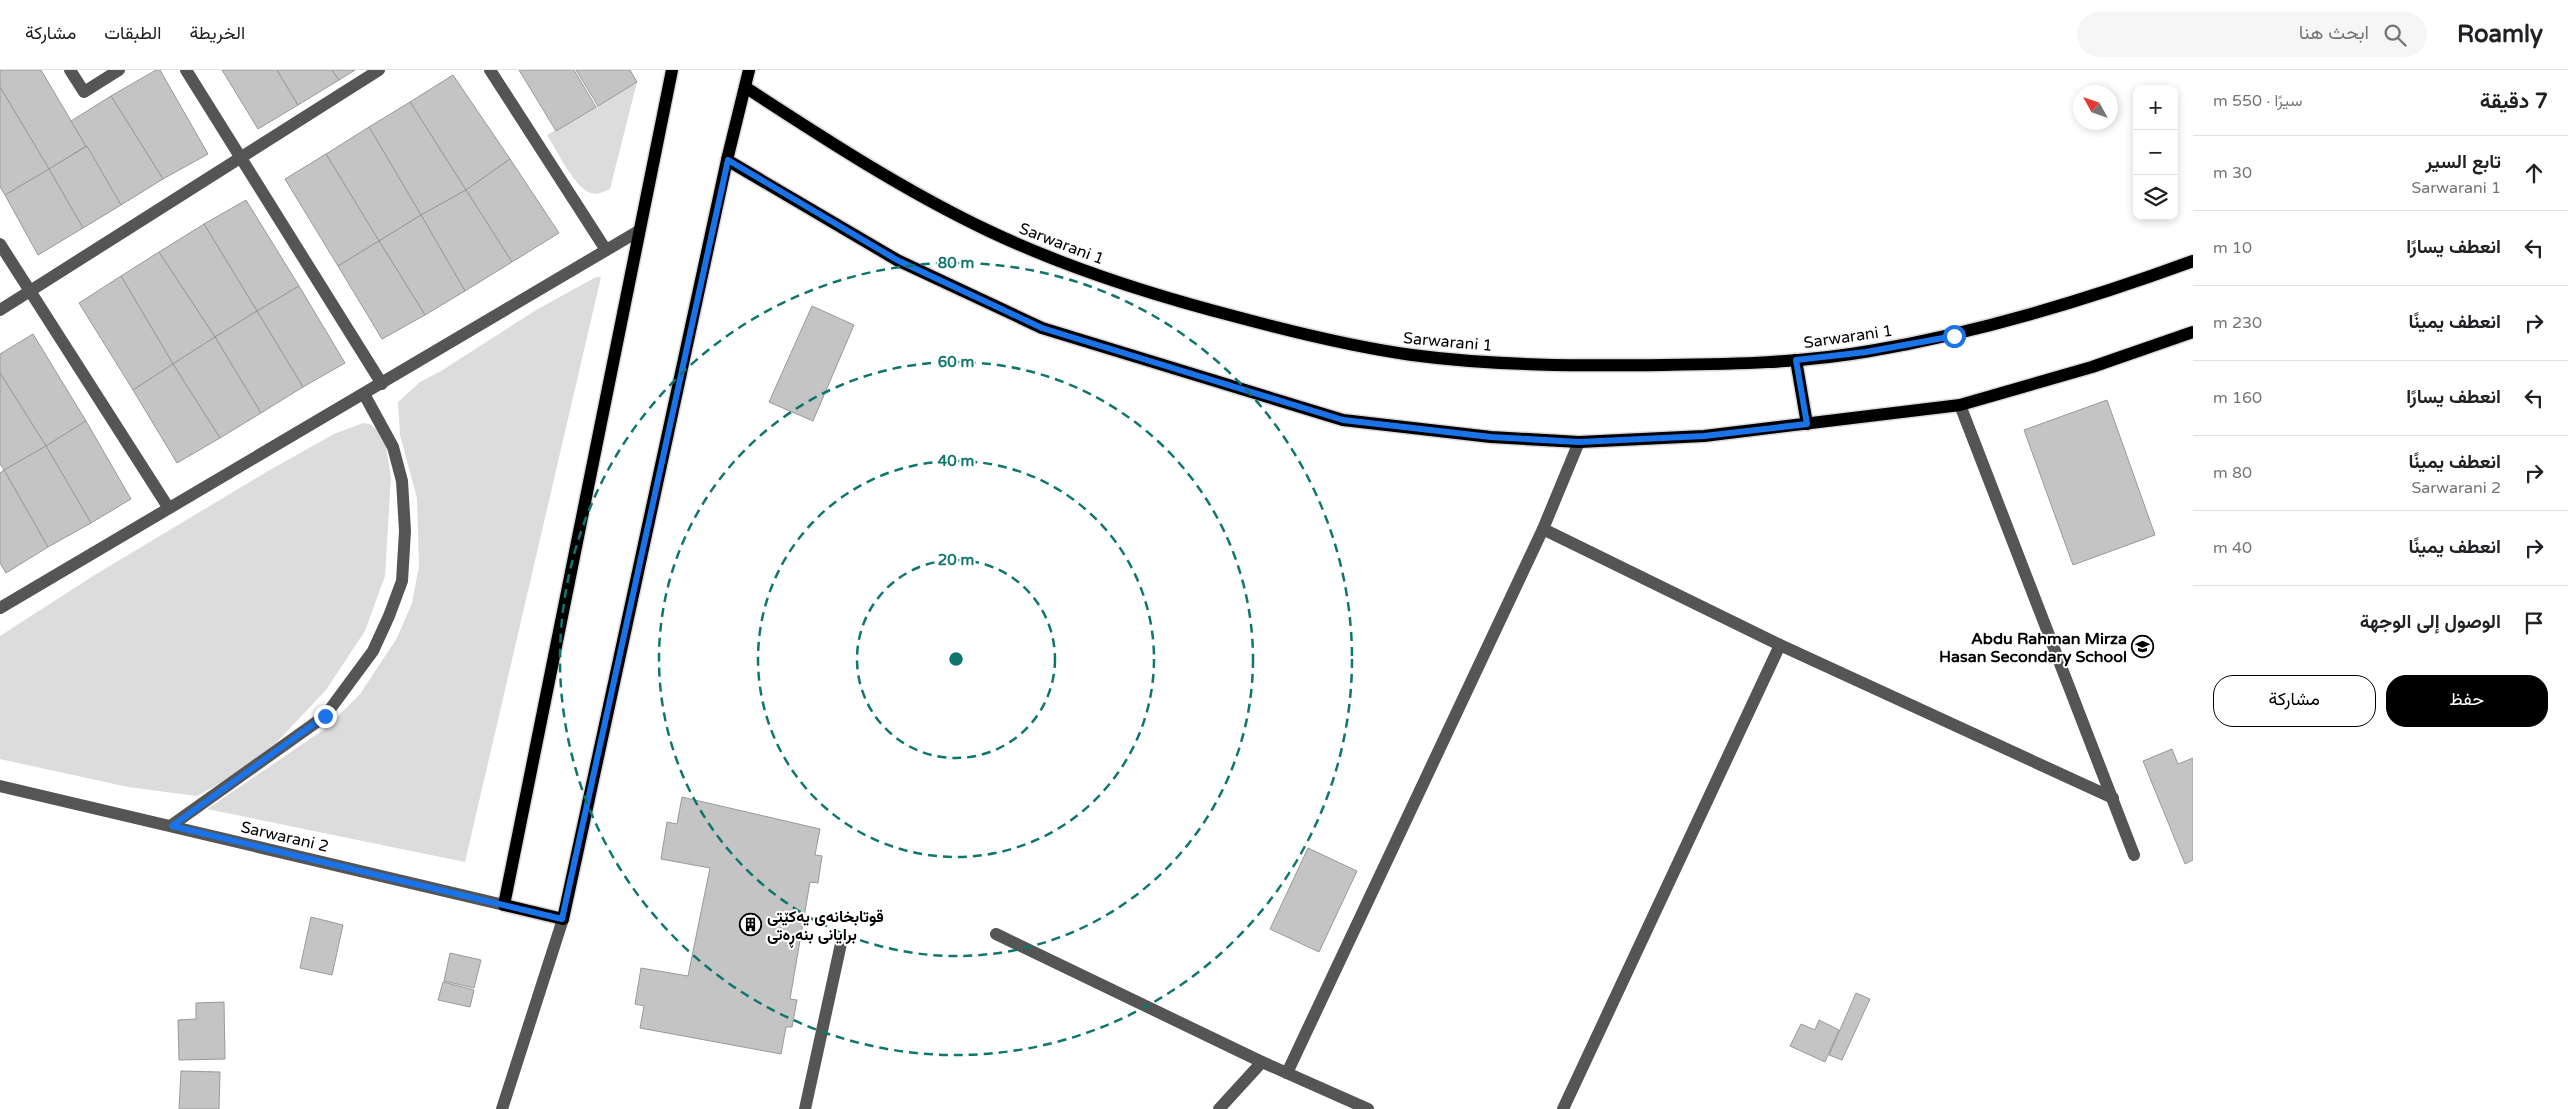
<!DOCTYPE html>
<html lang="ar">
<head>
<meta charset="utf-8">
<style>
  :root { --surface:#fff; --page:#f6f6f6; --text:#202124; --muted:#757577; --line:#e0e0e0; --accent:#000 }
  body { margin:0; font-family:"Varela Round",Vazirmatn,sans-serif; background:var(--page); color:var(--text); direction:rtl }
  .controls { position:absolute; right:15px; top:15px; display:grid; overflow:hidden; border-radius:10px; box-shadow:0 2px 8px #0003 }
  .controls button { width:45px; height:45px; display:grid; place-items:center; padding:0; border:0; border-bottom:1px solid var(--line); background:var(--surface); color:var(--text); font:25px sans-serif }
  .compass { position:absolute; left:2073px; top:15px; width:45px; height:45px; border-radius:50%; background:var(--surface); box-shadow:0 2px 8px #0003; rotate:310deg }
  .stop { position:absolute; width:15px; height:15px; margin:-11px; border:4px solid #1a73e8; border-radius:50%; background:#fff }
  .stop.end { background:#1a73e8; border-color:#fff; box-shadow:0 1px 5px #0008 }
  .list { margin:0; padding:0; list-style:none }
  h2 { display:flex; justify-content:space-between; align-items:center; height:65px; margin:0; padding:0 20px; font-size:21px }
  h2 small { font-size:16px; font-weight:400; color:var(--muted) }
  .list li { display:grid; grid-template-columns:32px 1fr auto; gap:15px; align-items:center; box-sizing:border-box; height:75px; padding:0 20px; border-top:1px solid var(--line) }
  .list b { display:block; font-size:19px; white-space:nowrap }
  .list p { margin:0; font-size:16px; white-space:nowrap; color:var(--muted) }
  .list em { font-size:16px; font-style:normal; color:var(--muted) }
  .actions { display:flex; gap:10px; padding:15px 20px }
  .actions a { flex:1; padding:11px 0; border:1px solid var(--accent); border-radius:20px; text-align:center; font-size:18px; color:var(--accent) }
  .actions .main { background:var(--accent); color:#fff }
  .icon { flex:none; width:28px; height:28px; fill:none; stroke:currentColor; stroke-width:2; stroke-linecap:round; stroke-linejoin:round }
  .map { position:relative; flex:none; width:2193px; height:1039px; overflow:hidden; direction:ltr }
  header { display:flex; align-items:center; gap:30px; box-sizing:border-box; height:70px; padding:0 25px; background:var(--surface); border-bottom:1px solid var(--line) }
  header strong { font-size:24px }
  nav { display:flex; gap:28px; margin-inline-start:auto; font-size:18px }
  .search { width:350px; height:45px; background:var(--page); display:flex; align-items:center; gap:12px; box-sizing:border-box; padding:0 18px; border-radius:28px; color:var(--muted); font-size:19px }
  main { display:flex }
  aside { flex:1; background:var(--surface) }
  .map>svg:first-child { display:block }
  .green { fill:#dcdcdc }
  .building { fill:#c4c4c4; stroke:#999 }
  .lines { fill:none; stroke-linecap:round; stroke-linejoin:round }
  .major-casing { stroke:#dbdbdb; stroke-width:15 }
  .minor { stroke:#555; stroke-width:12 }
  .major { stroke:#000; stroke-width:12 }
  .route { stroke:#1a73e8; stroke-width:6 }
  .ring { fill:none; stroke:#0f766e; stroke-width:2.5; stroke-dasharray:9 6 }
  .labels { text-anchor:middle; stroke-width:4; stroke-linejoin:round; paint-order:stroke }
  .street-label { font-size:16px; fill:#000; stroke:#fff }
  .poi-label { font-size:16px; font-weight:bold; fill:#000; stroke:#fff; text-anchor:end }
  .centre { fill:#0f766e; stroke:#fff; stroke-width:2.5 }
  .ring-label { font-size:15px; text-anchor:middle; font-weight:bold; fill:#0f766e; stroke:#fff; stroke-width:4; stroke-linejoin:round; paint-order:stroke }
</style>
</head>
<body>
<header>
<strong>Roamly</strong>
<div class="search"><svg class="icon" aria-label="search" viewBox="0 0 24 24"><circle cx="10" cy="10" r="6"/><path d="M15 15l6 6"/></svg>ابحث هنا</div>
<nav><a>الخريطة</a><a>الطبقات</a><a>مشاركة</a></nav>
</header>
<main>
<aside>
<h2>7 دقيقة<small>سيرًا · 550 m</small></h2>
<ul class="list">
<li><svg class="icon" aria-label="ahead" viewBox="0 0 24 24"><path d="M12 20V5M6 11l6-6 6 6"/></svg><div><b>تابع السير</b><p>Sarwarani 1</p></div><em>30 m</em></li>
<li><svg class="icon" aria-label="left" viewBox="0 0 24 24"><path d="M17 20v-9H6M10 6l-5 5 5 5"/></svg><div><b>انعطف يسارًا</b></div><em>10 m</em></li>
<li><svg class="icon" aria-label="right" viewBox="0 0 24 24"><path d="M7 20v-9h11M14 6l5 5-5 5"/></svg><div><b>انعطف يمينًا</b></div><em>230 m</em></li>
<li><svg class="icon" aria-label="left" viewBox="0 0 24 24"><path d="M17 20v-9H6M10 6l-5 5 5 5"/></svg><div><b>انعطف يسارًا</b></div><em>160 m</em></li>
<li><svg class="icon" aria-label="right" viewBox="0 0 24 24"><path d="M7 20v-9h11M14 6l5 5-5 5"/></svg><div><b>انعطف يمينًا</b><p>Sarwarani 2</p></div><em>80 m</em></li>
<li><svg class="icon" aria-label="right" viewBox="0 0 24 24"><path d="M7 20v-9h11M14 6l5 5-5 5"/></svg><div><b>انعطف يمينًا</b></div><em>40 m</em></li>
<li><svg class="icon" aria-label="arrive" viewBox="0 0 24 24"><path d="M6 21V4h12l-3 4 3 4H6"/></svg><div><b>الوصول إلى الوجهة</b></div></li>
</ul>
<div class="actions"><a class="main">حفظ</a><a>مشاركة</a></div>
</aside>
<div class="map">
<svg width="2193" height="1039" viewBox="0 0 2193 1039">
  <rect width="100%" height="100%" fill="#fff"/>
  <g class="green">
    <path d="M637,12L610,119C603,122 598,125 591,123C576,120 556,79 547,65Z"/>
    <polygon points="596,207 601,207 465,792 207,739 326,658 360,624 397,568 412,533 419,496 417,428 400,365 398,332 420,312 441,301 536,240"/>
    <polygon points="363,353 370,354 376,359 386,377 391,407 385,506 365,561 326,620 276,673 235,705 197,726 128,717 0,689 0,566 93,506 268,401 334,364"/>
  </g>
  <g class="building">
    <polygon points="0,0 41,0 86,76 49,99 0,17"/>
    <polygon points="156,0 160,0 208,84 163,109 111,26"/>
    <polygon points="222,0 277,0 298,35 258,59"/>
    <polygon points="277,0 332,0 339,10 298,35"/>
    <polygon points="332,0 355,0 339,10"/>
    <polygon points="519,0 574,0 596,37 556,61"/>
    <polygon points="576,0 630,0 637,12 598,36"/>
    <polygon points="453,5 510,89 466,120 410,32"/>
    <polygon points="0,17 49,99 5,125 0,117"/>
    <polygon points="111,26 163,109 121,135 71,51"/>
    <polygon points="410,32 466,120 421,145 369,57"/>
    <polygon points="369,57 421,145 379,171 326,84"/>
    <polygon points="87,76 121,135 83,158 49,99"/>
    <polygon points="326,84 379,171 338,196 285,109"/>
    <polygon points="510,89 559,163 512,192 466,120"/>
    <polygon points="49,99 83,158 38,185 5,125"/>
    <polygon points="466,120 512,192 465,221 421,145"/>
    <polygon points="246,130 299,216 257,241 204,154"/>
    <polygon points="421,145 465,221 425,245 379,171"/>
    <polygon points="204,154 257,241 215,267 159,182"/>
    <polygon points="379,171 425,245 382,269 338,196"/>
    <polygon points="159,182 215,267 173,294 121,206"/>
    <polygon points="121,206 173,294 133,320 79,233"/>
    <polygon points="299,216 345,293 303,317 257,241"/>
    <polygon points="812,236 854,255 813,351 769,332"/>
    <polygon points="257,241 303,317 261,343 215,267"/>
    <polygon points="33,264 86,351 46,376 0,303 0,284"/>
    <polygon points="215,267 261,343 220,368 173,294"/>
    <polygon points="173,294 220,368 177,393 133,320"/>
    <polygon points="0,303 46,376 4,400 0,394"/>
    <polygon points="2107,330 2155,465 2073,495 2024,360"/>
    <polygon points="86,351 131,429 91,453 46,376"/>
    <polygon points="46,376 91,453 48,477 4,400"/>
    <polygon points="4,400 48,477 6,503 0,493 0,403"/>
    <polygon points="2172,679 2178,694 2193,688 2193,790 2185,794 2143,691"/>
    <polygon points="682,727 820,759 815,785 822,786 818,813 810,812 790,929 797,930 792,957 786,957 781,984 640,958 644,936 635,934 641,898 688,906 710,798 661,789 667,752 677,754"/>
    <polygon points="1308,778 1357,801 1319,882 1270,859"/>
    <polygon points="311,847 343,855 332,905 300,898"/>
    <polygon points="450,883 481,890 474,918 444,911"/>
    <polygon points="443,912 474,920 470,937 438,930"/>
    <polygon points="1856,923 1870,929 1842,990 1829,985"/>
    <polygon points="224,932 225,989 179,990 178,950 196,949 196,933"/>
    <polygon points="1819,950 1839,960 1825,992 1790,976 1801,954 1815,960"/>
    <polygon points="181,1001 220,1002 219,1039 179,1039"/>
  </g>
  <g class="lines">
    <defs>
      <g id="major">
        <polyline points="672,0 504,835 563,849 727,90 749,0"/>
        <path d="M745,17C825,69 903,120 989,161C1069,199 1155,226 1241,248C1297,263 1355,277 1412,285C1495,296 1581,296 1664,295C1733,294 1802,293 1870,281C1981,262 2087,230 2193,191"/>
        <polyline points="727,90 897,190 1042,258 1343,350 1491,367 1579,372 1704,366 1960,335 2092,297 2193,262"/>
        <polyline points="1796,290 1807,354"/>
      </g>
    </defs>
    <use href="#major" class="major-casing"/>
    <g class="minor">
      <polyline points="70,0 84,22 119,0"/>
      <polyline points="186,0 382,314"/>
      <polyline points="490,0 606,180"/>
      <polyline points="0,174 168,437"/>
      <polyline points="0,240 379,0"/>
      <polyline points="1960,335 2134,785"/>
      <polyline points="1543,459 1780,575 2113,728"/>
      <polyline points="0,538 637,162"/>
      <polyline points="0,716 504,835"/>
      <polyline points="172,755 325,646 373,581 389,546 402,511 405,461 402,411 393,377 364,324"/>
      <polyline points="996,864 1262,992 1368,1039"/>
      <polyline points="1287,1003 1543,459 1579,372"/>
      <polyline points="502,1039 563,849"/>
      <polyline points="805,1039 842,869"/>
      <polyline points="1219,1039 1262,992"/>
      <polyline points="1563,1039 1780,575"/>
    </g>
    <use href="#major" class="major"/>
  </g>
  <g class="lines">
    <polyline class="route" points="325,646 172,756 562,849 728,90 897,190 1042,258 1343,350 1491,367 1579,372 1704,366 1807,354 1796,290 1866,282 1954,266"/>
  </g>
  <g class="ring">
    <circle cx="956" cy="589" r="99"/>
    <circle cx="956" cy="589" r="198"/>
    <circle cx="956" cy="589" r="297"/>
    <circle cx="956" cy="589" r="396"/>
  </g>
  <defs>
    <symbol id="school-ring" viewBox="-11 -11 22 22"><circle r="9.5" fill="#fff" stroke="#000" stroke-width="1.5"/><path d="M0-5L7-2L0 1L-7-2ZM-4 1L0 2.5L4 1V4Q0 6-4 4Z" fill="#000"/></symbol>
    <symbol id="building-ring" viewBox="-11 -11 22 22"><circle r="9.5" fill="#fff" stroke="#000" stroke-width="1.5"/><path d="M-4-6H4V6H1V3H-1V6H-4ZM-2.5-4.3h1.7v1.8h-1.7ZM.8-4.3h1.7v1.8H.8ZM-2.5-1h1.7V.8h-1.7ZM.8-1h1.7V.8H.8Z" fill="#000"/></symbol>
  </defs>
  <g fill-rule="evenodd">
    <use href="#school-ring" x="2130" y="564" width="25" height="25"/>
    <use href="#building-ring" x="738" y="842" width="25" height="25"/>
  </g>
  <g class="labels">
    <g class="street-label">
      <text transform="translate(1062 173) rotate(21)" y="6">Sarwarani 1</text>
      <text transform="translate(1848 266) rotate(-8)" y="6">Sarwarani 1</text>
      <text transform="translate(1448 271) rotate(5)" y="6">Sarwarani 1</text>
      <text transform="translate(285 766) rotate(13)" y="6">Sarwarani 2</text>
    </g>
    <g class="poi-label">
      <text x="2127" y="574">Abdu Rahman Mirza<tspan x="2127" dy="18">Hasan Secondary School</tspan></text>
      <text x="767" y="852" text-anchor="start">قوتابخانەی یەکێتی<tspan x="767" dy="18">برایانی بنەڕەتی</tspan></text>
    </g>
  </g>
  <circle cx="956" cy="589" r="8" class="centre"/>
  <g class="ring-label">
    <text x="956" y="198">80 m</text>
    <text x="956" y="297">60 m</text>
    <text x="956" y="396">40 m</text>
    <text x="956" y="495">20 m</text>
  </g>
</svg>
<div class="controls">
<button>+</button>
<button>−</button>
<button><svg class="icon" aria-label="layers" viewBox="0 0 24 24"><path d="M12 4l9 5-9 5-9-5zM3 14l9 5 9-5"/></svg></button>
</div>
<svg class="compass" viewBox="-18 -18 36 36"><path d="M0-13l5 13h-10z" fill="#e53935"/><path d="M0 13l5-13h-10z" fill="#757577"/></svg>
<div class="stop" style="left:1954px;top:266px"></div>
<div class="stop end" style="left:325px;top:646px"></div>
</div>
</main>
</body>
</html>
